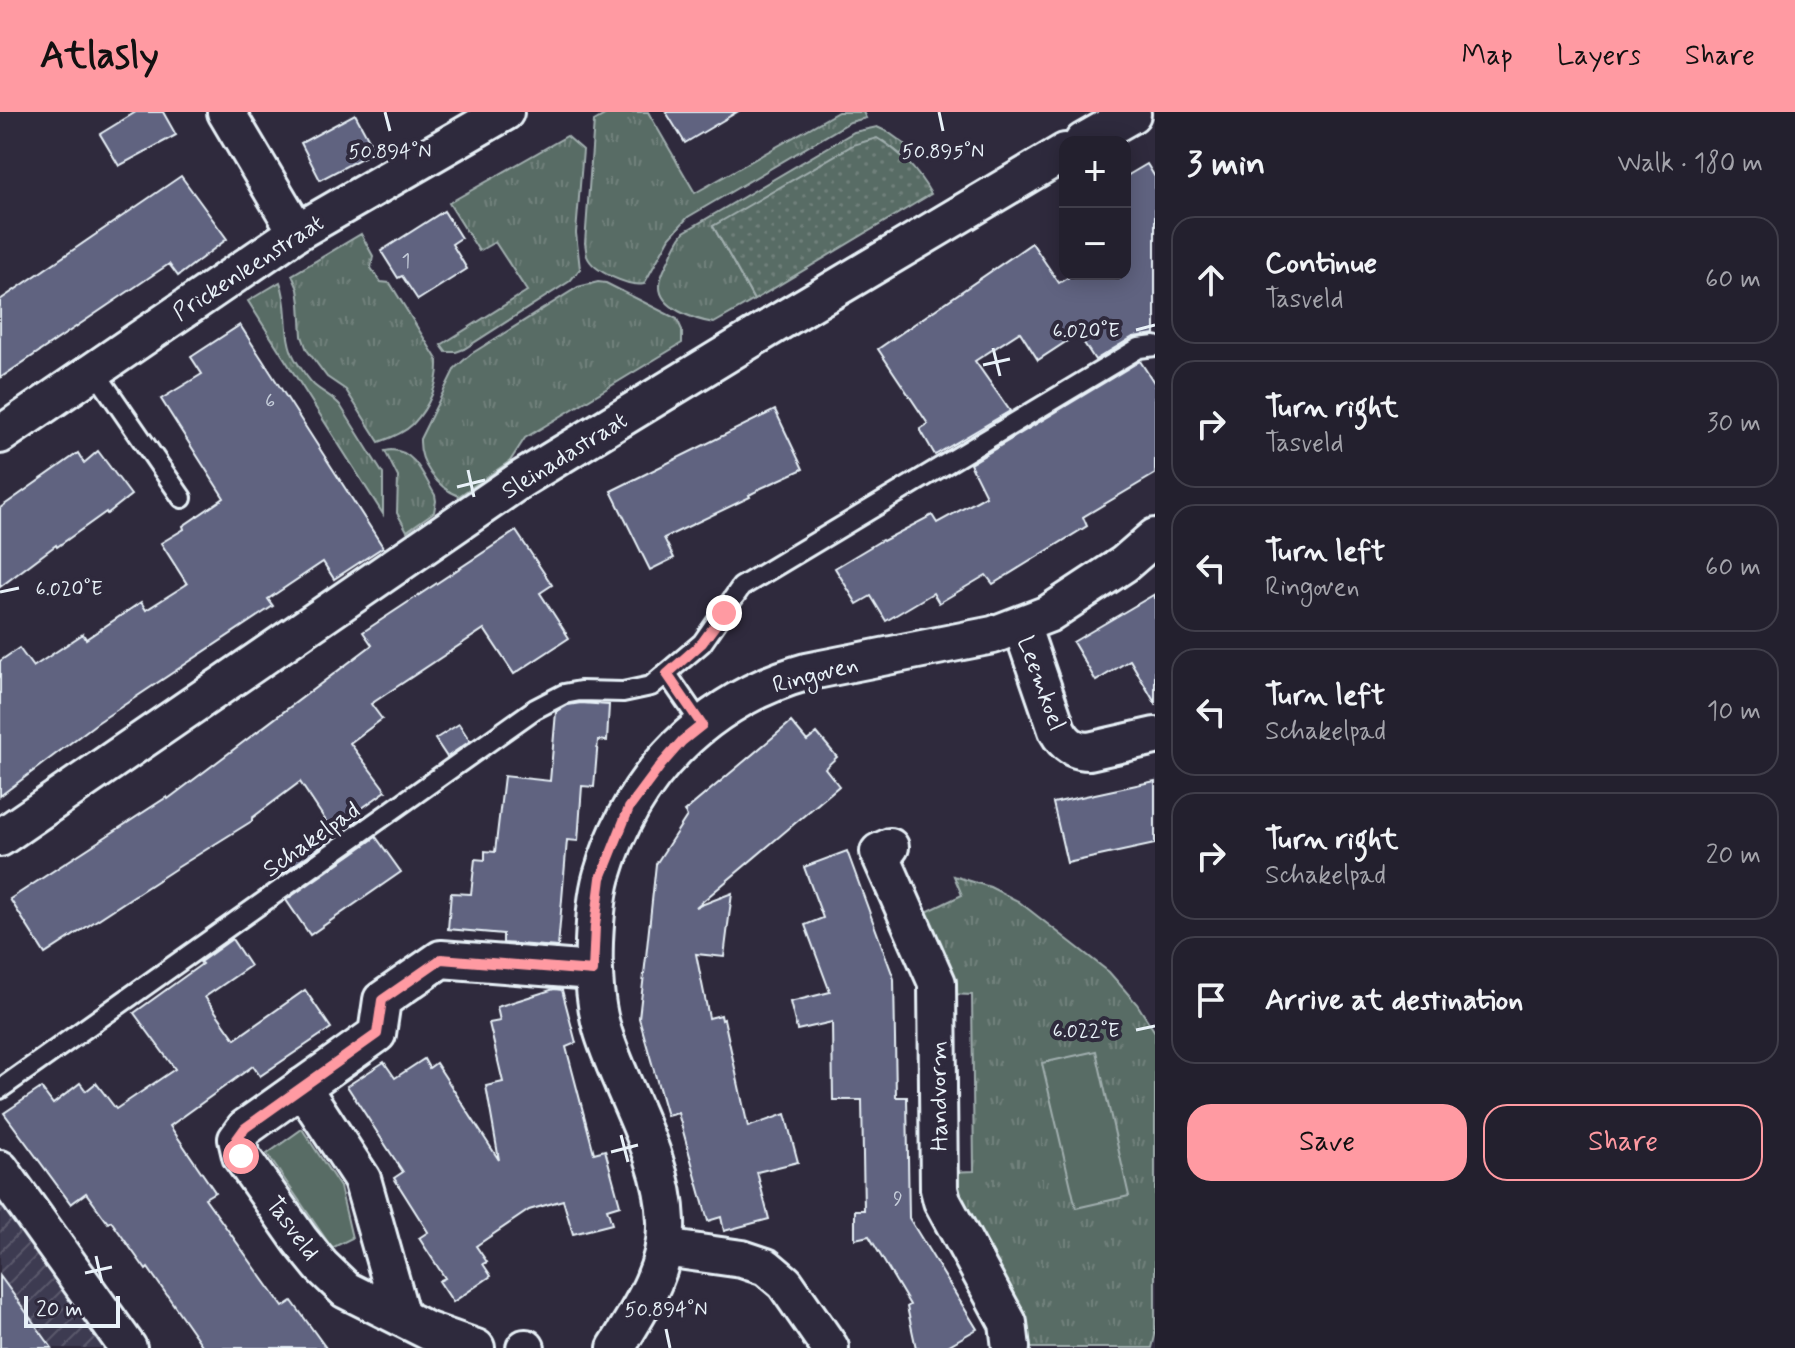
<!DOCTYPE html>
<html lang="en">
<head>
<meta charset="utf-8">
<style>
  :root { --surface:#23202e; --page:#2f2d3a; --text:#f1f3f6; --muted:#a3a3aa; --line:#403e4a; --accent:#ff9aa2 }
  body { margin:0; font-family:Mynerve,sans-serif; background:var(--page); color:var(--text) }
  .controls { position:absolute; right:24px; top:24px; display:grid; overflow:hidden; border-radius:16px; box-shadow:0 4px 20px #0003 }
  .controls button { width:72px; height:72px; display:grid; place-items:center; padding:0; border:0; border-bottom:2px solid var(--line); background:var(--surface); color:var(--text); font:40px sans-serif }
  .scale { position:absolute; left:24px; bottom:20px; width:96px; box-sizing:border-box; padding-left:8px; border:4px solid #e8f1f8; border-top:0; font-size:22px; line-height:28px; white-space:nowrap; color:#e8f1f8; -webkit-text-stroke:6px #2f2a3d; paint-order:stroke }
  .stop { position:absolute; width:24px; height:24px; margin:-18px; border:6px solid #ff9aa2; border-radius:50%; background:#fff }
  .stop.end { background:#ff9aa2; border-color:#fff; box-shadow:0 2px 8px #0008 }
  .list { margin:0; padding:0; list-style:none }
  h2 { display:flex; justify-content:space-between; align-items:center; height:104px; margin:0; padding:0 32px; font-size:34px }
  h2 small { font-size:26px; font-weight:400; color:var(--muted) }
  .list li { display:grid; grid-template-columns:52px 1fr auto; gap:24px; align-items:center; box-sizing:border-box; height:128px; margin:0 16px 16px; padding:0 16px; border:2px solid var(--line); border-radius:24px }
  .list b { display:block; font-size:30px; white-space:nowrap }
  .list p { margin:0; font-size:26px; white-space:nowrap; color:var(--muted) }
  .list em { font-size:26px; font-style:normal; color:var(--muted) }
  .actions { display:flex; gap:16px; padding:24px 32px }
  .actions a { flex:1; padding:18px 0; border:2px solid var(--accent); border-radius:24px; text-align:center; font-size:28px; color:var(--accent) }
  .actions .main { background:var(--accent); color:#111 }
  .icon { flex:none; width:44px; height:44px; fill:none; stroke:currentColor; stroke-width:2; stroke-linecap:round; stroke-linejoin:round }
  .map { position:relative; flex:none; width:1155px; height:1236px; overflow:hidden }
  header { display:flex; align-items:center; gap:48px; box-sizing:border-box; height:112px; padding:0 40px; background:var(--accent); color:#111 }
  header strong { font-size:38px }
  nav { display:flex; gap:44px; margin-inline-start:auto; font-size:28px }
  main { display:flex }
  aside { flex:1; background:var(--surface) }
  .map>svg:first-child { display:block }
  .industrial { fill:url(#industrial-furrows) }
  .grass { fill:url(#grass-tufts); stroke:#a0aeae; stroke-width:2 }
  .park { fill:#596c65; stroke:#a0aeae; stroke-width:2 }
  .garden { fill:url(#garden-dots); stroke:#a0aeae; stroke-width:2 }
  .building { fill:#606380; stroke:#e8f1f8; stroke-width:2 }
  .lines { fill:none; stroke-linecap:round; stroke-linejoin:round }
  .lane-casing { stroke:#e8f1f8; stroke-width:24 }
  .street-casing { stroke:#e8f1f8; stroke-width:42 }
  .lane { stroke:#2f2a3d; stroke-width:18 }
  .street { stroke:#2f2a3d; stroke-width:36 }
  .route { stroke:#ff9aa2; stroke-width:10 }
  .ticks { fill:none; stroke:#e8f1f8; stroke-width:3 }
  .labels { text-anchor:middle; stroke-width:8; stroke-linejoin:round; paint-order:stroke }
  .number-label { font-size:20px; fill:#c6ceda }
  .street-label { font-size:24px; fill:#e8f1f8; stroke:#2f2a3d }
  .ticks-label { font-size:20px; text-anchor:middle; fill:#e8f1f8; stroke:#2f2a3d; stroke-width:8; stroke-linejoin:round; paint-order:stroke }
</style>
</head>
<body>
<header>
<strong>Atlasly</strong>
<nav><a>Map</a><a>Layers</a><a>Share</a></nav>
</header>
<main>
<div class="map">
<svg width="1155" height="1236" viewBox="0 0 1155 1236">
  <defs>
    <pattern id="industrial-furrows" width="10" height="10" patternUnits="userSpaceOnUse" patternTransform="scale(2)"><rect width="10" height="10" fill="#3e3b51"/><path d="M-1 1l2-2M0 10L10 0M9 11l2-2" fill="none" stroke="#5a586b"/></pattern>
    <pattern id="grass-tufts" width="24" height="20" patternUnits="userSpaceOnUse" patternTransform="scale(2)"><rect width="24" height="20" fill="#596c65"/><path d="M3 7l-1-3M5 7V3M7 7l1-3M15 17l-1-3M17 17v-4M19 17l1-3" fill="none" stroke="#71817c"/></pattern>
    <pattern id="garden-dots" width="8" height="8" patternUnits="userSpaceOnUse" patternTransform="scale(2)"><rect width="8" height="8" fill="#596c65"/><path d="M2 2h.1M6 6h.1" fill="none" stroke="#71817c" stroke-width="1.8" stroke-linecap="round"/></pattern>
  </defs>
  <rect width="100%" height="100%" fill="#2f2a3d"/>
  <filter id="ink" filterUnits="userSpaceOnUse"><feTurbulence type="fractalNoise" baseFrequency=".0125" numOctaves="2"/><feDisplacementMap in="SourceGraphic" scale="16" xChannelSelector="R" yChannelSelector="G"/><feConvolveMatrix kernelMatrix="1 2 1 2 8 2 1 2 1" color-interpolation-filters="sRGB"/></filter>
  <g filter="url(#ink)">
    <polygon class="industrial" points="0,1086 118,1236 0,1236"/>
    <g class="grass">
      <path d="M610,0H648L695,81L838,0H863L866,6L850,10L688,105L670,125L644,172C630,175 593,160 587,144C586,140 586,136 585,131L594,9Z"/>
      <path d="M877,15L888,20L910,36L900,42L883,29L713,114L754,188L714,211C696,208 658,196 660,173C660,164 665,156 669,148C673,138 677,129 684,120L854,20Z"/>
      <polygon points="567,24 583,38 576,121 580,157 570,169 464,237 456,240 446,240 441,233 527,179 495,130 479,139 449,91"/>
      <path d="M361,122L373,144L371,156L381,170L390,171L438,249C439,272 429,295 413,312C404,321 391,326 379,330L346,278L327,265L307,238L302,224L300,191L298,177L292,163Z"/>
      <path d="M280,170C290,194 282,224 295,247C300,255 308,267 314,273C323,281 332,284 340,293L383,362V402L248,189Z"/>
      <path d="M598,170L606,171L677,207L682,218V231L525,326L510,349L459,384C437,376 419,351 420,327L455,256L471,242L578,175Z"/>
      <path d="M391,338C415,338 424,365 435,383L436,389L434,400L407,419L397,401L398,365L385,339Z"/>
      <polygon points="954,764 990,775 1018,789 1109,860 1137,892 1155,920 1155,1224 1152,1236 1021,1236 950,1085 949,1060 974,1059 972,883 949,882 920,803 962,783"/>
    </g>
    <g class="park">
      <polygon points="1096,939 1129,1084 1076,1096 1042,951"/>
      <polygon points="302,1017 340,1075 352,1126 332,1136 267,1042"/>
    </g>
    <path class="garden" d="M877,26C901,40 918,59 931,82L754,188L713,114L853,33Z"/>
    <g class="building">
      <polygon points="136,0 163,0 176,23 119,54 100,22"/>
      <polygon points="666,0 737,0 685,31"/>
      <polygon points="355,2 375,39 320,68 301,31"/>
      <polygon points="1147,52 1155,65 1155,222 1133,225 1095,248 1078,222 1038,248 1020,220 975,249 1010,299 935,343 920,317 928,312 878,237 1032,131 1059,171 1074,162 1125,162 1125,65"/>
      <polygon points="181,64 227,127 178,164 169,152 0,266 0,188"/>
      <polygon points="444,99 461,126 452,132 467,157 418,188 402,164 398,166 381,139"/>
      <polygon points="240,213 383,435 334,467 323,450 268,487 273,494 97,611 0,684 0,549 19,536 33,555 83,522 86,527 141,490 146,498 187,472 161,431 184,417 183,414 224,386 161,287 202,262 191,245"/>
      <polygon points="1140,249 1155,272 1155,362 1083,405 1087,414 993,472 986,463 939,491 933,481 886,509 871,484 857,492 835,456 882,428 883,429 932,403 937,411 986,384 970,352"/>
      <polygon points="775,298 803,357 757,378 757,379 749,383 750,385 664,426 674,446 650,458 611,379"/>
      <polygon points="98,339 131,383 107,402 106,400 57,435 56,433 0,475 0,396 78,341 84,351"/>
      <polygon points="516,419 552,473 540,481 569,526 514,562 484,517 371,592 382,607 350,631 386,679 358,699 362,705 272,769 267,762 328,712 300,670 252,706 252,709 175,757 45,842 10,787 167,685 168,687 372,533 363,520"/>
      <polygon points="1155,482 1155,591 1130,548 1096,569 1073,530"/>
      <polygon points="581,591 609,593 607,629 598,628 594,675 582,674 578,729 567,728 558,835 503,831 503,822 448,817 451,781 471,782 475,747 485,748 485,739 495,740 504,664 550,669 556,600 568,593"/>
      <polygon points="791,610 807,629 817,621 837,645 825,656 839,674 696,795 732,781 724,845 696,842 709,906 721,903 722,908 724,907 748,1015 785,1002 798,1050 757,1060 769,1107 724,1119 721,1105 708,1109 678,1001 667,1004 639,906 646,845 648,845 646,845 656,752 687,704 684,700"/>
      <polygon points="459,612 470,629 447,645 435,627"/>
      <polygon points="1155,669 1155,732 1067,751 1053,691"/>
      <polygon points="376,725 401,760 310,823 286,788"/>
      <polygon points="847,739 894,867 896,985 907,985 909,1106 977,1217 944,1236 916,1236 907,1195 910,1193 869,1124 855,1127 855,1098 864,1098 862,988 833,988 832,910 797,918 790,890 830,880 805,813 823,806 804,755"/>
      <polygon points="232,827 250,854 205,885 235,927 305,878 331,916 260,964 253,954 170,1014 215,1080 205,1086 283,1195 292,1189 326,1236 204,1236 148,1156 146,1158 111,1109 108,1111 86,1081 71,1092 4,1001 41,976 53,992 80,971 86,979 96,971 116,997 175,957 134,901 202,852 200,850"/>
      <polygon points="554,877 562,878 576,931 566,935 594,1041 605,1038 620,1093 607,1097 612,1112 573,1122 563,1088 529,1098 476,1134 487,1150 483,1152 491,1164 453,1190 439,1169 445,1166 419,1126 428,1120 394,1066 403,1060 347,974 384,950 395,966 424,947 429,956 436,951 499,1048 486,974 503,970 489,911 500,909 497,895"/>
      <polygon points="0,1164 52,1236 0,1236"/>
    </g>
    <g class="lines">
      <defs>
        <g id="lane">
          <polyline points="94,258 182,386"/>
          <polyline points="667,562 702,613"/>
          <polyline points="0,977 535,597 564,582 580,579 623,580 651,574 702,531 741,475 1139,236 1155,234"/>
        </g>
        <g id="street">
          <polyline points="226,0 297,120"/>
          <polyline points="1083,30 1132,2"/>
          <polyline points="0,323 297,120 505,0"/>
          <path d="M1021,513L1057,618C1064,631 1073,639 1089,639L1155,624"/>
          <polyline points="0,726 520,368 789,204 1065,40"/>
          <polyline points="890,735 879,740 937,871 939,1077 942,1089 1008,1211 1011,1236"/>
          <polyline points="302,975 362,1067 401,1205"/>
          <polyline points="0,1057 128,1236"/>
          <polyline points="664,1136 742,1147 766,1155 785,1171 830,1236"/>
          <polyline points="476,1236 428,1219 346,1178 321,1154 300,1128 241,1044 237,1027 245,1016 377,922 382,888 441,847 593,859"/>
          <polyline points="525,1236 526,1236"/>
          <path d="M616,1236C640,1197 668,1157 666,1109C664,1044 622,981 603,920C594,891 593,861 594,830C595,809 596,785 602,764C631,664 706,588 806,560L993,523L1048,502L1124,452L1155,425"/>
        </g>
      </defs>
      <use href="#lane" class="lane-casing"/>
      <use href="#street" class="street-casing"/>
      <use href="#lane" class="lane"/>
      <use href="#street" class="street"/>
    </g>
  </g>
  <g class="lines" filter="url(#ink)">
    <polyline class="route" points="241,1044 237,1027 245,1016 377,922 382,888 441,847 593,859 595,814 601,766 629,696 661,653 682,629 702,613 667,562 702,531 724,501"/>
  </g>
  <path class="ticks" d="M385,0L390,19M939,0L943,19M1136,218L1155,213M993,236L1000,264M983,253L1010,247M468,358L474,385M457,375L485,368M0,480L19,476M1136,918L1155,914M621,1023L628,1050M611,1040L638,1033M96,1144L102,1171M85,1161L112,1155M666,1217L670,1236"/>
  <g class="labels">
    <g class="number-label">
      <text x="406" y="155">1</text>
      <text x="270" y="295">6</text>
      <text x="898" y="1093">9</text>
    </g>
    <g class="street-label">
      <text transform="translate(248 155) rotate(-33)" y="8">Prickenleenstraat</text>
      <text transform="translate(564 343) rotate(-32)" y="8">Sleinadastraat</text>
      <text transform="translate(815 562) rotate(-15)" y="8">Ringoven</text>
      <text transform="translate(1042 571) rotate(70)" y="8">Leemkoel</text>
      <text transform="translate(311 727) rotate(-35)" y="8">Schakelpad</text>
      <text transform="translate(938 984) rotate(-91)" y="8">Handvorm</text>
      <text transform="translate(293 1116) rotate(54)" y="8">Tasveld</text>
    </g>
  </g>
  <g class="ticks-label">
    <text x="390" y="46">50.894°N</text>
    <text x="943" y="46">50.895°N</text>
    <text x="1086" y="225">6.020°E</text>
    <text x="69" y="483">6.020°E</text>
    <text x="1086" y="925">6.022°E</text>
    <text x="666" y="1204">50.894°N</text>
  </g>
</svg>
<div class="controls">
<button>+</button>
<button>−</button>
</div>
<div class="scale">20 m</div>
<div class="stop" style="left:241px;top:1044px"></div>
<div class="stop end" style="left:724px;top:501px"></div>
</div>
<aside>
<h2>3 min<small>Walk · 180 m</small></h2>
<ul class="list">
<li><svg class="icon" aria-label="ahead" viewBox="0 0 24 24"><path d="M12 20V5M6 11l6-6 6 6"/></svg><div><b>Continue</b><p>Tasveld</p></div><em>60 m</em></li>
<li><svg class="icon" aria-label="right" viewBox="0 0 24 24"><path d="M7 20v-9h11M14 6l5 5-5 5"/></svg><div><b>Turn right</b><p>Tasveld</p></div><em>30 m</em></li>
<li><svg class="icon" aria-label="left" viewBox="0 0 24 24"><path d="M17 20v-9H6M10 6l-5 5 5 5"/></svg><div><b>Turn left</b><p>Ringoven</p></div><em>60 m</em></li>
<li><svg class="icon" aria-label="left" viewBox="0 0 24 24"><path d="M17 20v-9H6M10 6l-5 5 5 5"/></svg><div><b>Turn left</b><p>Schakelpad</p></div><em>10 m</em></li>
<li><svg class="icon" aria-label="right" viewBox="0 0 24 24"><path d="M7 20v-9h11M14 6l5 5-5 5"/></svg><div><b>Turn right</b><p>Schakelpad</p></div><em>20 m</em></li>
<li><svg class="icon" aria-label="arrive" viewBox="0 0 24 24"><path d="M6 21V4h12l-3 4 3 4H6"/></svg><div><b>Arrive at destination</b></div></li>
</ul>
<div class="actions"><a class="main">Save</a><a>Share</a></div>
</aside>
</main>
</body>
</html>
